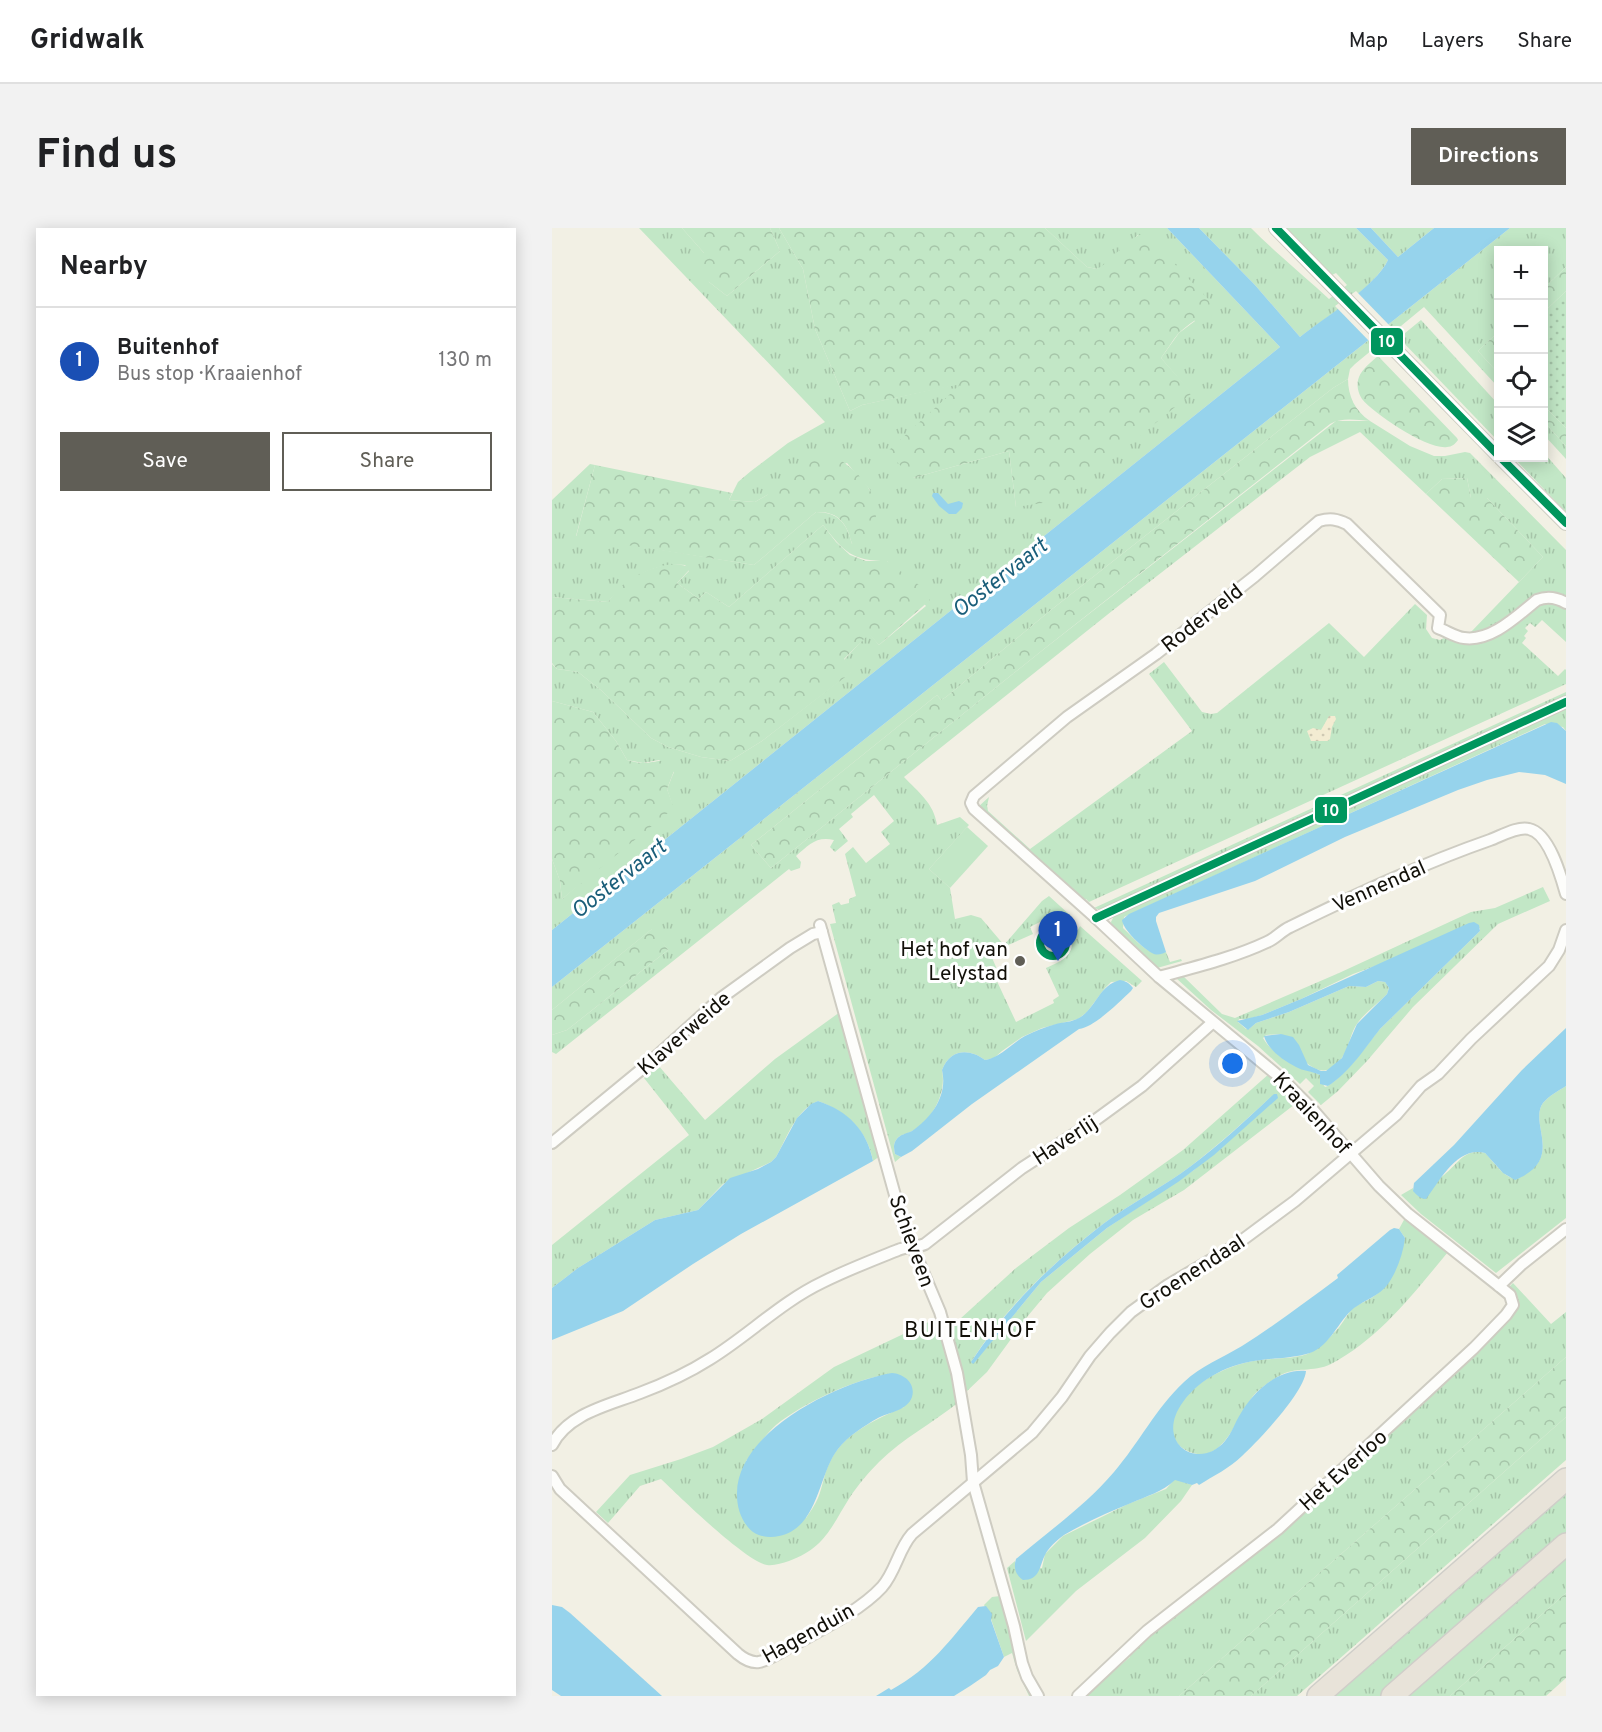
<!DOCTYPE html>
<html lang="en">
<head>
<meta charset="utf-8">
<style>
  :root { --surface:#fff; --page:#f2f2f2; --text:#202124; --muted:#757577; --line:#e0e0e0; --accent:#605e56 }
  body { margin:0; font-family:Overpass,sans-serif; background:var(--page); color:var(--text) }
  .controls { position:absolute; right:18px; top:18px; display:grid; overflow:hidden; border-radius:0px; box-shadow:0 3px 15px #0003 }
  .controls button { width:54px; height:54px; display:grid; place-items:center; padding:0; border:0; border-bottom:2px solid var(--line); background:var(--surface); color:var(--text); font:30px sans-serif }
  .you { position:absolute; left:681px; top:836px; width:21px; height:21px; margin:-15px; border:4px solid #fff; border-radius:50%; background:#1a73e8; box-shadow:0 0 0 9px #1a73e833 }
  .badge { display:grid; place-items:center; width:39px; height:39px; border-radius:50%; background:var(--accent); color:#fff; font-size:20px; font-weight:700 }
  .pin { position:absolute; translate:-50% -50px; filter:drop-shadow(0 2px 3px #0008) }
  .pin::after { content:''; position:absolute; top:32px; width:21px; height:18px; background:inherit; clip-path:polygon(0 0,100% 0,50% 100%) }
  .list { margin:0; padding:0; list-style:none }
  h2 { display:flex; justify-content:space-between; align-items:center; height:78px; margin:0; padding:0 24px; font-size:26px }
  h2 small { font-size:20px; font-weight:400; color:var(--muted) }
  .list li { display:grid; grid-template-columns:39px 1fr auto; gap:18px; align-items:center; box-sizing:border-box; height:108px; padding:0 24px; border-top:2px solid var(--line) }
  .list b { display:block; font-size:22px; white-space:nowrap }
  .list p { margin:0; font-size:20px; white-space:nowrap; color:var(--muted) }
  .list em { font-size:20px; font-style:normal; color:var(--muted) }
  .actions { display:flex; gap:12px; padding:18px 24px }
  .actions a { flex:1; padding:14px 0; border:2px solid var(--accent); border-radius:0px; text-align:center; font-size:21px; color:var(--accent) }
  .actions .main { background:var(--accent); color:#fff }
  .icon { flex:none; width:33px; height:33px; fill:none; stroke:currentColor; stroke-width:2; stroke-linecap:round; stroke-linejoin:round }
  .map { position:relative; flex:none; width:1014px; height:1468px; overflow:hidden; border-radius:0px }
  header { display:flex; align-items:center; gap:36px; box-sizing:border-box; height:84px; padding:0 30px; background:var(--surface); border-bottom:2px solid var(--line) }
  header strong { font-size:28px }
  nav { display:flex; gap:33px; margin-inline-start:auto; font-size:21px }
  .intro { display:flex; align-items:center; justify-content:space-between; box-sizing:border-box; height:144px; padding:0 36px }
  h1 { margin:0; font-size:42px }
  .button { padding:15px 27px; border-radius:0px; background:var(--accent); color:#fff; font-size:21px; font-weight:700 }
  main { display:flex; gap:36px; padding:0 36px }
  aside { flex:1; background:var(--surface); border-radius:0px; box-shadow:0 3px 15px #0003 }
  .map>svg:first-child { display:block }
  .grass { fill:url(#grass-tufts); fill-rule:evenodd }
  .forest { fill:url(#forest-crowns) }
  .sand { fill:url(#sand-dots) }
  .garden { fill:url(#garden-dots) }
  .pitch { fill:#c2e7c6 }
  .water { fill:#96d3ec }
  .pier { fill:#f2f0e4 }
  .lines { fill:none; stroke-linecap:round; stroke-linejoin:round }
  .minor-casing { stroke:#ceccc2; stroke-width:14 }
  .tertiary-casing { stroke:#ceccc2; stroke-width:16 }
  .motorway-casing { stroke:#cfcec9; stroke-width:24 }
  .minor { stroke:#fdfdfb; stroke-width:10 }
  .tertiary { stroke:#fdfdfb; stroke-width:14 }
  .motorway { stroke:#e8e3d9; stroke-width:21 }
  .bus-1-casing { stroke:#fff; stroke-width:12 }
  .bus-1 { stroke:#00965e; stroke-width:8 }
  .poi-dot { fill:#605e56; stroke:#fff; stroke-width:2 }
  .labels { text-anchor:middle; stroke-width:6; stroke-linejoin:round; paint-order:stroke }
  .street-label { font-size:21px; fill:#121009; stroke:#fff }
  .poi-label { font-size:21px; fill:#121009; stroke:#fff; text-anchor:end }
  .water-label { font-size:22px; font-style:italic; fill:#1a5e7a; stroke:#fff }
  .neighbourhood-label { font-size:22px; letter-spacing:1.5px; fill:#121009; stroke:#fff }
  .line-badge { stroke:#fff; stroke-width:2 }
  .badge-label { font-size:16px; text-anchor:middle; font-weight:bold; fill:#fff }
</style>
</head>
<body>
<header>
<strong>Gridwalk</strong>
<nav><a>Map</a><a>Layers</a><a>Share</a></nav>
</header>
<div class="intro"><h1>Find us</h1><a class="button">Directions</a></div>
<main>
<aside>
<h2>Nearby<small></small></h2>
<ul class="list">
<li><span class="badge" style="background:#1a4fb4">1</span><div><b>Buitenhof</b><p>Bus stop · Kraaienhof</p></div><em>130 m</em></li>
</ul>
<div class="actions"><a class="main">Save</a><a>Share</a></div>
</aside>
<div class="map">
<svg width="1014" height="1468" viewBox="0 0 1014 1468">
  <defs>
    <pattern id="grass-tufts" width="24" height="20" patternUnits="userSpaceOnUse" patternTransform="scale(1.5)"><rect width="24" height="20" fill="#c2e7c6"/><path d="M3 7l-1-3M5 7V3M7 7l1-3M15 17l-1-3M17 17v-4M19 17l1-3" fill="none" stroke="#a6c5a9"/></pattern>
    <pattern id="forest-crowns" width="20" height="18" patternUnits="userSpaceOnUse" patternTransform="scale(1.5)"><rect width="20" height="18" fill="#c2e7c6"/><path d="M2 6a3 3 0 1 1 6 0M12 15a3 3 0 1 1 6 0" fill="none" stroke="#a6c5a9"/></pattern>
    <pattern id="sand-dots" width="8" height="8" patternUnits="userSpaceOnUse" patternTransform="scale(1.5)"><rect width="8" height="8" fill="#f3ecd2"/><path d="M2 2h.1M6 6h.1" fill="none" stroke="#cfc9b3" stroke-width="1.8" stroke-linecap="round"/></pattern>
    <pattern id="garden-dots" width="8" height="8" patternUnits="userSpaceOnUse" patternTransform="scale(1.5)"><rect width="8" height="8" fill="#c2e7c6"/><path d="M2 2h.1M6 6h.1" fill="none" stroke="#a6c5a9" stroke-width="1.8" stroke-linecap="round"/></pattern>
  </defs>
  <rect width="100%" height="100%" fill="#f2f0e4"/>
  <g class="grass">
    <path d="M87,0H130L152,25L157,54L175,68L228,23L218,0H227L251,41L263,101L298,183L310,177L410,155L361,250L457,223L464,279L639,165L609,130L627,105L643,93L586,7L552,38L545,41L535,39L493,0H615L728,119L0,702V631L8,653L10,671L120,576L115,561L122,544L107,532L91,535L75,532L64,513L41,484L0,473V436L5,441L26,444L50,463L99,510L116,519L149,529L178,533L210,513L300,443L292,432L317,405L327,417L374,378L335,333C300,333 292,324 271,297L177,379L154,364L147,371L125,355L137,343L133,337C102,334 75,350 56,374L0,369V272L38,236L43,237L24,308L202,337L264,284C286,284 295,295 300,316L318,262L295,235L215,267L203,274L177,272L186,254L199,243L236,215L273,194Z"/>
    <path d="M647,0H699C724,25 751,47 777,71L795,57L784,45L780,47L734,0H804L836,32C823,59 773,90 748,109L703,57Z"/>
    <polygon points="819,0 882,0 846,29"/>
    <path d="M958,0H1014V39L992,60V22H946V104L926,123L946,145V159L872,79L803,136L798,141L796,151L781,160L499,382L394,469L389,472L385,467L199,617L219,640L492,421L784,193H818L858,218L882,228H893L913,224L918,225L1014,322V414L990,392L983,399L978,395L973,400L976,403L972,408L974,410L970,415L1006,448L1013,441L1014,442V456L537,674L534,671L532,673L426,579L437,569L435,578L436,583L478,621L640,503L597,446L612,434L650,484L659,486L665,485L777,395L812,429L863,376L875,387L874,401L880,410L888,412L896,408C902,410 908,413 914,414C937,418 970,388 987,374L983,370C968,383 942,406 923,408C914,409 907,406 899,403L918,405L991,329L935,270H919L915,250L890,251L874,266L808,204L758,229L560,383L352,549C366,564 382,575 385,597L408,589L417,597L377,641L398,660L403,691L419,687L429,690L452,717L490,673L497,668L519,688L505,695L501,687L494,690L498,699H496L492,692L478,699L481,706L438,725L447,746L443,749L464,794L502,775L501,772L507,768L494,740L509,733L528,698L590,753L584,759L574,753L559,754L553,760L535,784L526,791L490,800L470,809L450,823L442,830L433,832C417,820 398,821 390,842C395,866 379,895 356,905C351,907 347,907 344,912C341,917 342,921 343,926L349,929L343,934L278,696L284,695L280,677L287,674L289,677L297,675V671L304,668L293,626L301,619L314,635L338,616L329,604L342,593L322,567L299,586L301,589L287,601L296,613L283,624L278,619L282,612C264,608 257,617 244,628L249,634L248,640L239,643L237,641L4,826L0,824V807L15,802L116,722L100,701L0,782V759Z"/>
    <polygon points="869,92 946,176 946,213 847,110"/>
    <polygon points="992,194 1014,218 1014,231 992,207"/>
    <polygon points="992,225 1014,250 1014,284 962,230 992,230"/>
    <polygon points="1014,464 1014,469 549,682 542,680"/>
    <path d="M1014,479V503L1011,499L993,496L572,689L571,700C582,710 598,731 614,724L618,734L629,731L630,733L605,740L560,699L559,694L563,686Z"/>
    <path d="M991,659L998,673L946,696L861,779L815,833L786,863L769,877L756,864L762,858L754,850L748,856L706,818L659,782L624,750L629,746L670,786L683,790L787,745L919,684L943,680ZM928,700V703L828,801C812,820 797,844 776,858L773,859L768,852V847C747,836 724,832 711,810L714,807L729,806C745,824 769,864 791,828C797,819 798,808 803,799C811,785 825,777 835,766L837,760L833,754L826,753L814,759L797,758L737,784L704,795L697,801H694L686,794L687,791H696L710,787L749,771L801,746Z"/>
    <path d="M288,784L328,928L321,933C316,903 294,883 266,873C243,883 236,908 224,929L219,934L171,956L146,982L103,992L26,1040L0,1060V1017L137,907L92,850L106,837L153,892L223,831Z"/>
    <path d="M718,845L747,873L632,962L581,992L538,1026L495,1065L475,1089L435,1144L414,1164L397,1101L464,1040L517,1000L568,967L631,922ZM722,866L642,942L555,1000L489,1054L446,1106L419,1134C453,1080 500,1035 551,996C579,975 611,959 639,938C668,916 695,891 722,866Z"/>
    <path d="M1014,858V990L944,1045L869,986L849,967L861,960V963C871,958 883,953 892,947C906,936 912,920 933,925C943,935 949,947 963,951C1014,931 976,896 991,875C997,868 1006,863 1014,858Z"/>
    <path d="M853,990L896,1024C861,1066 828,1110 779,1136C761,1145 743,1138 727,1148C717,1154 705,1162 699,1171C683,1192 669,1243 632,1221C626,1217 621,1211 620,1203C620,1162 673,1136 708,1132C721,1130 751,1131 761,1123C770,1117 781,1107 788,1098C792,1093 796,1085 801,1080C808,1075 818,1072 825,1066C831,1060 848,1021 853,1010L847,1001Z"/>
    <polygon points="961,1055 999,1096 1014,1084 1014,1129 627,1468 531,1468 559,1441 564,1441 578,1429 578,1423 628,1382 963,1082 957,1059"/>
    <path d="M385,1090L394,1117L407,1174C381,1195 351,1210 327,1234C317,1244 306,1257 298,1269C279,1299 273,1320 237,1333C230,1335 222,1338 215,1337C193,1333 128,1269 109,1251L88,1258L56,1295L44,1284L78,1247L129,1231L161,1219L210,1191L282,1139ZM346,1146L352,1179C325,1191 291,1205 278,1234C272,1245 271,1258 266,1270C263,1277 258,1284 254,1290L194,1233C204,1221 213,1207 224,1197C249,1176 313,1145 346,1146Z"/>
    <polygon points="1014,1189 1014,1232 745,1468 699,1468"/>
    <polygon points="623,1251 640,1257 629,1273 593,1310 524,1363 474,1413 455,1340 463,1333 463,1337 490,1340 493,1326 511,1308 576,1276 614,1261"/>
    <polygon points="1014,1255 1014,1305 828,1468 771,1468"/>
    <polygon points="1014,1327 1014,1365 898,1468 854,1468"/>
    <polygon points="448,1368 467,1439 482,1468 477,1468 465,1442 460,1425 452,1429 439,1391 432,1377 440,1369"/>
  </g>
  <g class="forest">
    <polygon points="130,0 218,0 228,23 175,68 157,54 144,40 152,25"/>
    <path d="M227,0H493L535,39L545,41C562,32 573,10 593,5L656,71L658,76C651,90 636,95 626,106C620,113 615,122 609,130L640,165L510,272L464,279L457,223L361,250L335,224L409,156L310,177L298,183L263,101L251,41Z"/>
    <polygon points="1014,39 1014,63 992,84 992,60"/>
    <polygon points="946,104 946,126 943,130 946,133 946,145 926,123"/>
    <path d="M826,128L905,210L906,212C903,216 900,219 895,219C876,222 822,186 810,171C806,165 804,156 807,149C810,141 819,134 826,128Z"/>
    <path d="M796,151C796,168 803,183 818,193C804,192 790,189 778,196L492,421L219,640L199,617L385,467L389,472L394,469L499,382L781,160Z"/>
    <polygon points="992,178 1014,200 1014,218 992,194"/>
    <path d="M270,225C296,229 336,269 321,297C318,304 306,311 300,316C295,295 286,283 264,284L202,337L24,309L43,237L180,265L177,272L203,274L215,267L261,228Z"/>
    <polygon points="915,250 919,270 935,270 991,329 967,354 874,266 890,251"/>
    <path d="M271,297L284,314L298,327L314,333H335L375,363L378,368V372L327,417L317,406L292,431L301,443L210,513L178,533L149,529L116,519L99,510L50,463L26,444L5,441L0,435V369L56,374C62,366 68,358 76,353C92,341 121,331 139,340L125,355L147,371L154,364L177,379Z"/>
    <path d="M0,473L41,484L64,513L75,532C80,533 86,535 91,535C106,535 112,527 122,543L115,561L122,580L10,671L8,653L0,631Z"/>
    <polygon points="101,700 116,722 15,802 0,807 0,782"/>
    <polygon points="1014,1129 1014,1189 699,1468 627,1468"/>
    <polygon points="1014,1365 1014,1450 994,1468 898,1468"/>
  </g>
  <polygon class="sand" points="777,488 783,488 784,491 780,499 778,511 776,513 759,513 755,503 761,500 769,502"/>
  <polygon class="garden" points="1014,63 1014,200 992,178 992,84"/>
  <polygon class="pitch" points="415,599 436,618 398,660 377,641"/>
  <g class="water">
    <path d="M615,0H647L703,57L748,109C772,90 824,58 836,32L804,0H819L846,29L882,0H958L0,759V702L728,119Z"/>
    <polygon points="381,265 386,265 396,276 407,273 411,275 410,280 404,286 397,286 387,278 380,268"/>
    <path d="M999,494L1005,495L1014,503V556L993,547L967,544L935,552L906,562L793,609L703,653L607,685L604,689V693L614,724C610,726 605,728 600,725C591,720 571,702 570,692L577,686Z"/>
    <path d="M917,695L922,694L927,697L928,703L828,801C813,820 797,845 776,858L768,856V847C760,843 751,843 744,839C731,832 716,822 712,808L729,806L741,809L747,817L756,837L769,843H774L790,830L805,796L835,766L837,760L833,754L826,753L814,759L797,758L737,784L704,795L696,802L685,793L710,787L749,771Z"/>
    <path d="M568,752C574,753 577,755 581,760L579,763C567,774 543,799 527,801L420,876L360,923L349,929L343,926C342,921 341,917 344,912C348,906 354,906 360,903C380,889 396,867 390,842C398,821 417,820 433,832C448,830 460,815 473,808C483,803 493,799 504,796C512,794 520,794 527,790C544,780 547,757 568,752Z"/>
    <path d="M1014,800V858C1006,863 997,868 991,875C976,896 1014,931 963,952L951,945L933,925C905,918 888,953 874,971C868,971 865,967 861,963L862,955L902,917L970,842Z"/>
    <path d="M722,866H725L726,870L662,927L626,954L555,1000L489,1054L423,1134L421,1136L419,1134C455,1079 499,1036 551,996C579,975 611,959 639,938C669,916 695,891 722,866Z"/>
    <path d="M266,873C296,883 315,902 321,933L189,1006L141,1036L71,1083L0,1112V1060L26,1040L103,992L146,982L178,950L206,941L219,934L224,929L245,890L259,876Z"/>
    <path d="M842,1000L847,1001L853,1010C851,1026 845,1043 836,1056C827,1068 813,1072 802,1080C787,1092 778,1118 758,1125C743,1130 724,1130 709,1132C679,1135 648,1150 631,1174C601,1215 647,1244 673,1213C680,1205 683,1194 689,1185C702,1163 727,1140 754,1143C752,1165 707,1212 690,1228C678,1240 661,1248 647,1257L645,1255L640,1257L623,1252C610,1264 595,1268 579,1275C557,1284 532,1295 512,1307C505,1312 496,1320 493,1327C487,1339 488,1352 471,1352C464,1347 461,1340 464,1331C497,1303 534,1277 562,1244C587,1215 604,1180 632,1154C649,1138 670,1130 690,1118C723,1097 755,1073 786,1050L785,1047L838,1002Z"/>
    <path d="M340,1145C352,1146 364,1155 360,1169C355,1183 337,1184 326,1190C312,1198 296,1208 286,1221C266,1246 267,1300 227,1308C219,1310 208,1309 201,1304C190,1295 185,1281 185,1267C183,1204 286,1154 340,1145Z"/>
    <polygon points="0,1377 10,1379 18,1385 110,1468 9,1468 0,1462"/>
    <path d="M434,1378L440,1386L439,1392L452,1429L446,1438L438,1442L434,1447L418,1458L402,1468H324L337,1460L339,1462C379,1440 398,1412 426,1379Z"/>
  </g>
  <polygon class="pier" points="804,63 838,98 818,114 783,78"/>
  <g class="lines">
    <defs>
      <g id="minor">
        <polyline points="544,690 1014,474"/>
        <polyline points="268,697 351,996 388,1084 405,1145 419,1227 421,1254 462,1398 470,1435 475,1449 486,1468"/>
        <path d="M607,749C643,739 681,730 715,714C723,711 729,703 738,699C803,667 869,636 938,612C949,608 966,598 977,601C997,605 1009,648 1014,666"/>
        <polyline points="0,915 96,836 169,770 238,720 261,706 270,704"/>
        <polyline points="947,1058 970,1036 1014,1001"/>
        <path d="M0,1217C16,1185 58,1177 88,1165C112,1156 136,1145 158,1131C197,1107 229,1074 271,1054C295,1042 321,1032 346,1022C355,1018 364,1020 373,1016L470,940L538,896L590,858L660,795"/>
        <path d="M0,1248L8,1261L186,1426C192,1431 199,1435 207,1434C217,1432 227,1425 236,1420C266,1403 307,1384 330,1359C344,1343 346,1322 360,1306L480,1205L510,1169L538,1128L558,1105L579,1084L616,1057L681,1019L743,973L844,887L869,858L886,846L919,811L997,738L1007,722L1014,702"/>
        <path d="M526,1468L595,1403L726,1301L922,1120L954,1087L961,1077L958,1067L947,1058L856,986L827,958L761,882L730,851L607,749L544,690L422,581L419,575L422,568L515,489L604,426L703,348L767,293C778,290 785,291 795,296L888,387L886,400C895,403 903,409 912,410C939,414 965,388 985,372C995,368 1004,369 1014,375"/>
      </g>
      <g id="tertiary">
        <polyline points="724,0 946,227"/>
        <polyline points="949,230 1014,295"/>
      </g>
      <g id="motorway">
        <polyline points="766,1468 1014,1251"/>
        <polyline points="840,1468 1014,1316"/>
      </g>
    </defs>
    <use href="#minor" class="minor-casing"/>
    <use href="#tertiary" class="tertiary-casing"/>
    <use href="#motorway" class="motorway-casing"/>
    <use href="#minor" class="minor"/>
    <use href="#tertiary" class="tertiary"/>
    <use href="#motorway" class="motorway"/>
    <defs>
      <g id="bus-1">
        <polyline points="724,0 946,227"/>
        <polyline points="949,230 1014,295"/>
        <polyline points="544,690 1014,474"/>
        <circle cx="501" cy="715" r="13"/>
      </g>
    </defs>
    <use href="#bus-1" class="bus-1-casing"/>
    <use href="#bus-1" class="bus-1"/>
  </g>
  <circle class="poi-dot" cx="468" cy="733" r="6"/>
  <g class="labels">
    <g class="street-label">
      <text transform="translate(650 390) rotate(-38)" y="7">Roderveld</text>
      <text transform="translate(827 658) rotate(-24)" y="7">Vennendal</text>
      <text transform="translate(132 805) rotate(-41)" y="7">Klaverweide</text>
      <text transform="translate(760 885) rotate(47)" y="7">Kraaienhof</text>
      <text transform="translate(513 912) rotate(-33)" y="7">Haverlij</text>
      <text transform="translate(360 1013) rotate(70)" y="7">Schieveen</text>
      <text transform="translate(640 1044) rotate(-33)" y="7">Groenendaal</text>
      <text transform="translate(791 1242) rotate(-42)" y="7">Het Everloo</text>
      <text transform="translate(256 1405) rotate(-29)" y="7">Hagenduin</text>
    </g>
    <g class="poi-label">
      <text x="456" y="728">Het hof van<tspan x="456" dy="24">Lelystad</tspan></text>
    </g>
    <g class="water-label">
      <text transform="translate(447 349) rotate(-38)" y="8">Oostervaart</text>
      <text transform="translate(66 650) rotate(-38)" y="8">Oostervaart</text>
    </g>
    <g class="neighbourhood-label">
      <text x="419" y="1109">BUITENHOF</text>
    </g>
  </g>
  <g class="line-badge">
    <rect x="818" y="99" width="34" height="29" rx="6" fill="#00965e"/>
    <rect x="762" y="568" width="34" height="28" rx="6" fill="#00965e"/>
  </g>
  <g class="badge-label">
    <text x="835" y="119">10</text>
    <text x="779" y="588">10</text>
  </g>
</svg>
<div class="controls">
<button>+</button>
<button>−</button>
<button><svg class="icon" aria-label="locate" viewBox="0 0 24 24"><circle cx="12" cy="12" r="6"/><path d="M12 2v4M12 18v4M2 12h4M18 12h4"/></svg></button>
<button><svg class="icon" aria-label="layers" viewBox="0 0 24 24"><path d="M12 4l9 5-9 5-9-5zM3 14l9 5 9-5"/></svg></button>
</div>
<div class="you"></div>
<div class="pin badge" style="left:506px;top:733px;background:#1a4fb4">1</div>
</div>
</main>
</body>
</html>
